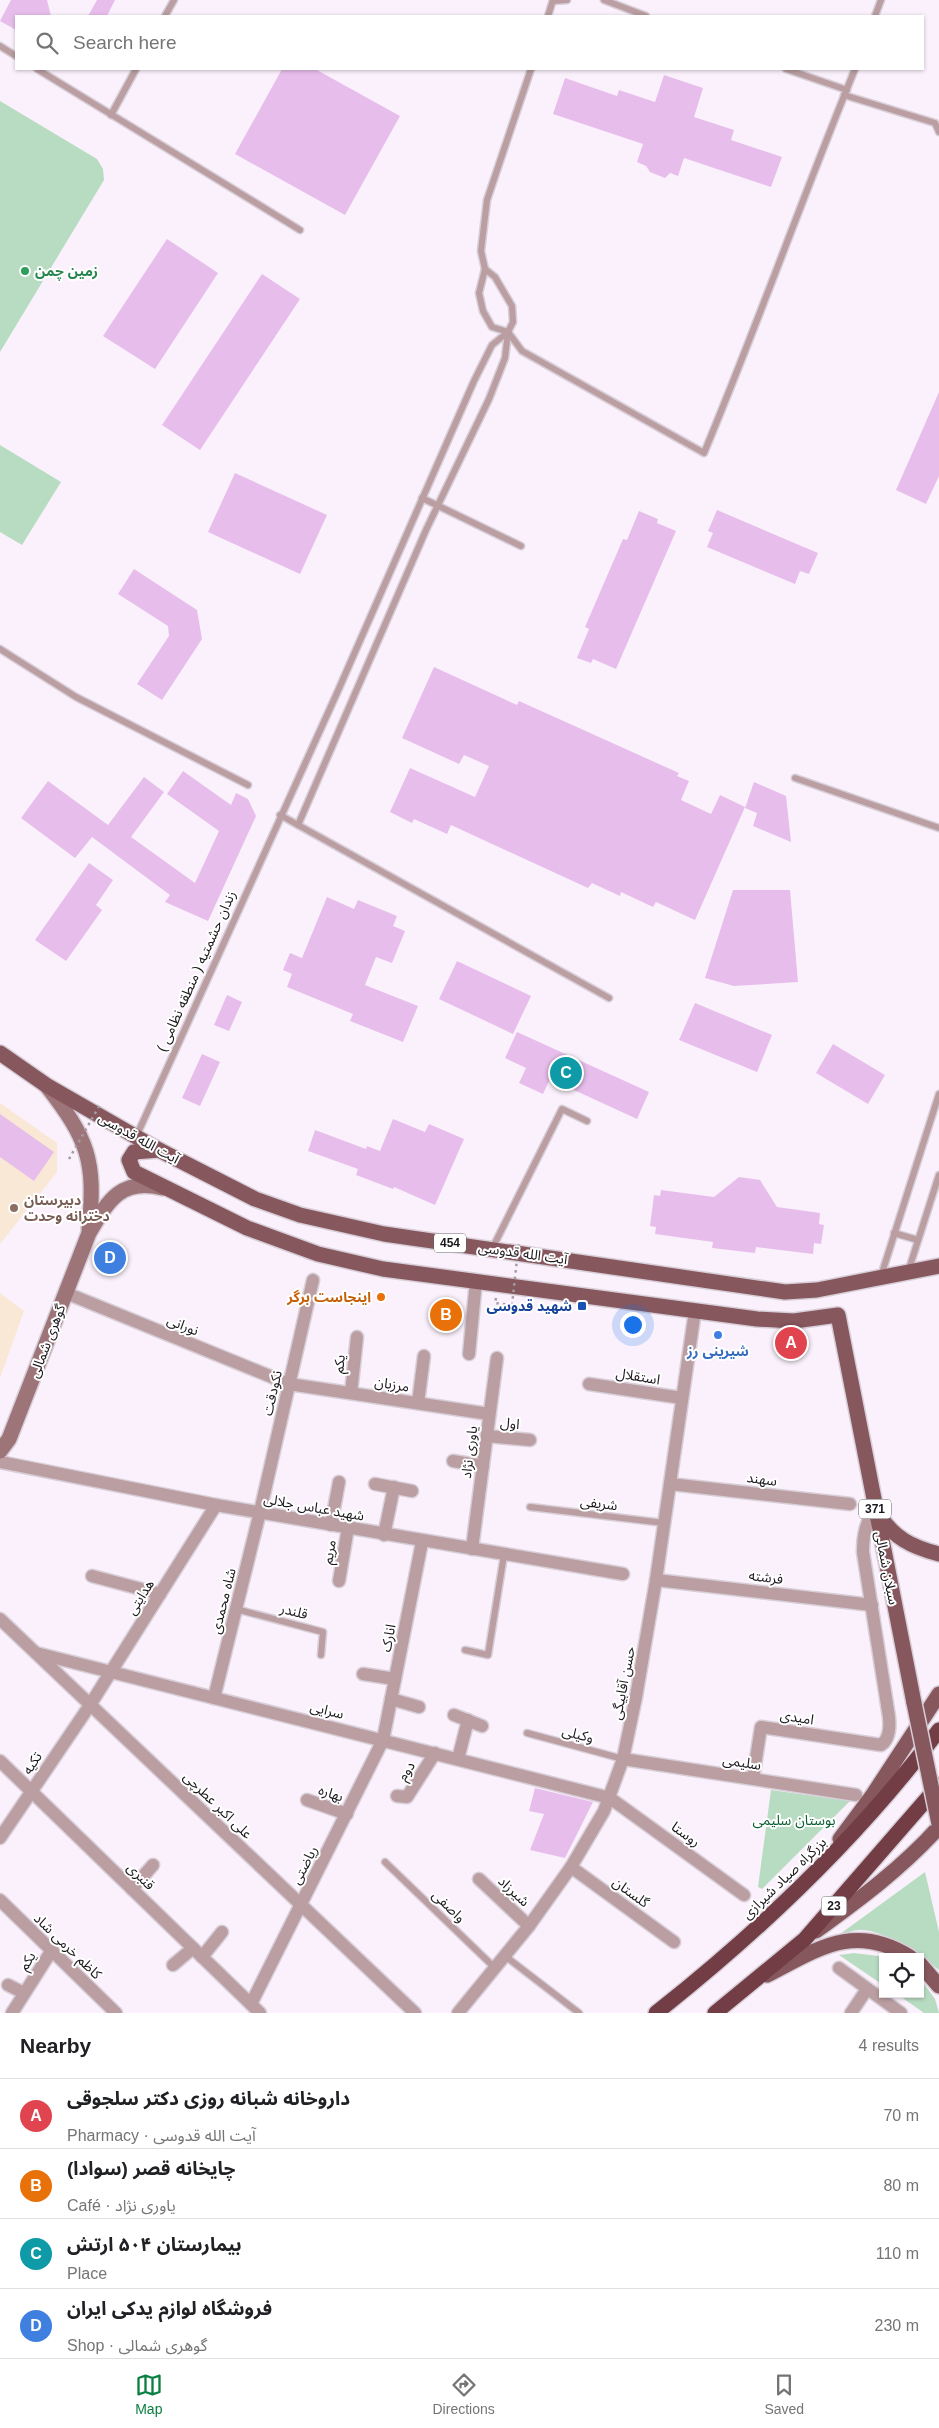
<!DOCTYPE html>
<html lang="en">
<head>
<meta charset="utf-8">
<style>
  :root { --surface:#fff; --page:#f2f2f2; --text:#202124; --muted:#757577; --line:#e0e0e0; --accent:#0b8043 }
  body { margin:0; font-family:Arial,"Noto Sans Arabic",sans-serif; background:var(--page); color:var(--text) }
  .controls { position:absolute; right:15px; bottom:15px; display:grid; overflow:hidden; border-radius:0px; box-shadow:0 1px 4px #0004 }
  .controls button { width:45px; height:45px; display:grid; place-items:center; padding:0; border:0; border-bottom:1px solid var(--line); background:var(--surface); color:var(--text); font:25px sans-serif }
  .you { position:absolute; left:632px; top:1324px; width:18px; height:18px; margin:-12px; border:4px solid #fff; border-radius:50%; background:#1a73e8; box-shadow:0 0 0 8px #1a73e833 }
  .badge { display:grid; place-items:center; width:32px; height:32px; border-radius:50%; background:var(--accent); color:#fff; font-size:16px; font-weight:700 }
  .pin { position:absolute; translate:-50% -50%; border:2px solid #fff; box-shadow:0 1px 5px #0006 }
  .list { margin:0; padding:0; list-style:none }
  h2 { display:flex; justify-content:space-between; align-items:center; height:65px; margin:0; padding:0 20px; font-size:21px }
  h2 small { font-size:16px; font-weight:400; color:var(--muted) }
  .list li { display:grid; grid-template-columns:32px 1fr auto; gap:15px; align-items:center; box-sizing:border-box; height:70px; padding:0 20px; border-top:1px solid var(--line) }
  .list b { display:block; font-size:19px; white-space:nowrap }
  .list p { margin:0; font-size:16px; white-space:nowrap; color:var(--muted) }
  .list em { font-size:16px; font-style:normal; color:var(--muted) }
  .icon { flex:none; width:28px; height:28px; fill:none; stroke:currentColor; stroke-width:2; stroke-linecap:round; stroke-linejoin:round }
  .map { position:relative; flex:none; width:939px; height:2013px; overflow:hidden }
  .search { position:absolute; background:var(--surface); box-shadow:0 1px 4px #0004; left:15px; right:15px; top:15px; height:55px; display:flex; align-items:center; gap:12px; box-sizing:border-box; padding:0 18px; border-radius:0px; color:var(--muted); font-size:19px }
  .sheet { height:345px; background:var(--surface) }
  nav { display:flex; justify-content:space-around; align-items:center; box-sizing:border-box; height:70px; border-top:1px solid var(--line); background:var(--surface); font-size:14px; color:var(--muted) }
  nav a { display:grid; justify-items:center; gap:2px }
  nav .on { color:var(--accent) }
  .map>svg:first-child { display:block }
  .education { fill:#f9e8d6 }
  .green { fill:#b8dcc1 }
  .building { fill:#e7beeb }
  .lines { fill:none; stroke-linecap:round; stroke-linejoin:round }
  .lane-casing { stroke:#d7ced8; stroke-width:9 }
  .street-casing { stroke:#d7ced8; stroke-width:15 }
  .secondary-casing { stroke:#d7ced8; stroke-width:18 }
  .primary-casing { stroke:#d7ced8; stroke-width:18 }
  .highway-casing { stroke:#d7ced8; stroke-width:18 }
  .path { stroke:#a39ca4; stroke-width:2.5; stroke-dasharray:2.5 4; stroke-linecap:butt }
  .lane { stroke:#ba9ea1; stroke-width:6 }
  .street { stroke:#ba9ea1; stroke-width:12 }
  .secondary { stroke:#9d7478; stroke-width:15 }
  .primary { stroke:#86575c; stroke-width:15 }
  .highway { stroke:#723d44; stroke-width:15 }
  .primary-bridge-casing { stroke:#d7ced8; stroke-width:18; stroke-linecap:butt }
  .path-bridge { stroke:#a39ca4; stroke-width:2.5; stroke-dasharray:2.5 4; stroke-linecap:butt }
  .primary-bridge { stroke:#86575c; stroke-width:15 }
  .leisure-dot { fill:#2e9e5b; stroke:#fff; stroke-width:2 }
  .education-dot { fill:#8d6e63; stroke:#fff; stroke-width:2 }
  .food-dot { fill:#e8710a; stroke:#fff; stroke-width:2 }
  .transit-dot { fill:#1a4fb4; stroke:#fff; stroke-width:2 }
  .shop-dot { fill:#3f7fe0; stroke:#fff; stroke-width:2 }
  .labels { text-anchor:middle; stroke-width:4; stroke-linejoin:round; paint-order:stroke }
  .shield { fill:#fff; stroke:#5f5d60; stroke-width:1 }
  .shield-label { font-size:12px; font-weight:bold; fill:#1b181c }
  .leisure-label { font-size:14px; font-weight:bold; fill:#27864d; stroke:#fff; text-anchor:start }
  .street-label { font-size:14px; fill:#1b181c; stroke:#fff }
  .education-label { font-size:14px; font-weight:bold; fill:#785e54; stroke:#fff; text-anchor:start }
  .food-label { font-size:14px; font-weight:bold; fill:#c56008; stroke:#fff; text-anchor:end }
  .transit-label { font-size:14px; font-weight:bold; fill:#164399; stroke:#fff; text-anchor:end }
  .shop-label { font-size:14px; font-weight:bold; fill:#366cbe; stroke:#fff }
  .park-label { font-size:14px; fill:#095d30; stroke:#fff }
</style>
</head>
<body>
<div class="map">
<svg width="939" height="2013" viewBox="0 0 939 2013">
  <rect width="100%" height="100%" fill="#fbf1fc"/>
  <g class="education">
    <polygon points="0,1103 57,1143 57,1172 0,1244"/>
    <polygon points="0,1293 24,1311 0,1378"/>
  </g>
  <g class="green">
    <polygon points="0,101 97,159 103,169 104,180 0,352"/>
    <polygon points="0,445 61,482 22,545 0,532"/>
    <polygon points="771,1790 850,1801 762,1889 758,1887"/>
    <path d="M925,1872L939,1932V1970C921,1955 884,1929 859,1930C853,1930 846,1933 840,1934Z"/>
    <polygon points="854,1953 886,1957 883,1957 883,1985 839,1955"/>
    <polygon points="920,1978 935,1999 939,2013 924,2013 897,1994 920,1994"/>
  </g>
  <g class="building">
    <polygon points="11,0 47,0 51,16 16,16 16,30 0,21"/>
    <polygon points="97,0 115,0 107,16 88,16"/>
    <polygon points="282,69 315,69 400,116 345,215 235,154"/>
    <polygon points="664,75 703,88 694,117 734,130 731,140 782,157 771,187 684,158 678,176 670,173 665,178 650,172 646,166 637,162 643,144 553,114 565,78 617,96 619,90 655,102"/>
    <polygon points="167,239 218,273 155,369 103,336"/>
    <polygon points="262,274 300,299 200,450 162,425"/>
    <polygon points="939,392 939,476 926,504 896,490"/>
    <polygon points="235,473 327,515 300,574 208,532"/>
    <polygon points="717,510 818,553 809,574 800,571 795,584 707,547 713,533 708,531"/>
    <polygon points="639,511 658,519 657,523 676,531 616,669 593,659 591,663 577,658 589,629 585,627 623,539 627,540"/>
    <polygon points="134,569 197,610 202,639 162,700 137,684 169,636 168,626 118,594"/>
    <polygon points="434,667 517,705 519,701 679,773 677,776 689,781 681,800 711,814 720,795 745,807 695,920 656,902 653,907 621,892 620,896 592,883 588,888 451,825 447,834 414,819 412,823 390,812 410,768 475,797 489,766 464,755 459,764 402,738"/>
    <polygon points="183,771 231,805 236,793 248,799 256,816 208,921 165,902 170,895 92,837 75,858 21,818 48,781 108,825 144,777 164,792 131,837 195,883 219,831 167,794"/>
    <polygon points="754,782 786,796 791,842 753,826 757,813 745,808"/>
    <polygon points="89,863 113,880 96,905 102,910 66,961 35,940"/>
    <polygon points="733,890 790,890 798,982 734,986 705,978"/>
    <polygon points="327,897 354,909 358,900 397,916 393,926 405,931 392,963 376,957 365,985 418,1006 403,1042 350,1021 353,1014 287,987 292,974 283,970 290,953 302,958"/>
    <polygon points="457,961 531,996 513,1034 439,999"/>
    <polygon points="227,995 242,1002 229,1031 214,1025"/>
    <polygon points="695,1003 772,1035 757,1072 679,1040"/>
    <polygon points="517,1032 649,1092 637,1119 550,1079 543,1094 519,1083 526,1068 505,1058"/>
    <polygon points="833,1044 885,1075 868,1104 816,1073"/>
    <polygon points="202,1054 220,1062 200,1106 182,1098"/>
    <polygon points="0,1114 54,1152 34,1181 0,1157"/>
    <polygon points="393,1119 425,1132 429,1124 464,1139 435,1205 394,1187 393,1189 356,1175 358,1169 308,1151 315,1130 366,1149 367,1146 380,1151"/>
    <polygon points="739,1177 760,1180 777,1207 820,1213 819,1224 824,1225 821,1244 814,1243 813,1254 756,1247 755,1253 712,1248 713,1242 655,1234 656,1227 650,1226 654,1195 660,1196 661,1190 714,1197"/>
    <polygon points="535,1788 593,1802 565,1858 530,1850 544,1814 529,1811"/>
  </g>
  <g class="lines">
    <defs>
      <g id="lane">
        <polyline points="604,0 646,16"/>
        <polyline points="553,1 567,0"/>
        <polyline points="165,16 174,0"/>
        <polyline points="548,16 553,0"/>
        <polyline points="875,16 881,0"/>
        <polyline points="0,46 16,56"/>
        <polyline points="37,69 300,230"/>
        <path d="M531,69L487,200L481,251L485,269L479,293L483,311L492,327L508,332L522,351L704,453C757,326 803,196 855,69"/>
        <polyline points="786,69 847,90"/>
        <polyline points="844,95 935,123 939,132"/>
        <polyline points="111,115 136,69"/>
        <polyline points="422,498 521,546"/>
        <polyline points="0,649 76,697 248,785"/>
        <polyline points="795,778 939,828"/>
        <polyline points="280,815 298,825 426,530 489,399 505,358 508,332 513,322 512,306 495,277 485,269"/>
        <polyline points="298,825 609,998"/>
        <polyline points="136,1137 337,693 474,381 492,345 508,332"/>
        <polyline points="894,1233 918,1240"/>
        <polyline points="492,1249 562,1109 587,1121"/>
        <polyline points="908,1272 939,1175"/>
        <polyline points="881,1276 939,1094"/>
        <polyline points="530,1507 664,1523"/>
        <polyline points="236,1609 323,1632 321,1655"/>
        <polyline points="465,1650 488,1655 504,1555"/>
        <polyline points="527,1733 623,1759"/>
        <polyline points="385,1862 495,1968"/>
        <polyline points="505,1956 579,2013"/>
      </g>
      <g id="street">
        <polyline points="66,1293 289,1384 489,1414"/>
        <polyline points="469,1354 476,1281"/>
        <polyline points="589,1384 682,1398"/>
        <polyline points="351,1393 357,1337"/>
        <polyline points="418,1403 424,1356"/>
        <polyline points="487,1436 530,1440"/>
        <polyline points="453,1461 483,1466"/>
        <polyline points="0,1462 216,1505 623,1574"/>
        <polyline points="375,1484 412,1491"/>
        <polyline points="670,1484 850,1504"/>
        <polyline points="331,1525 339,1482"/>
        <polyline points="384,1535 394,1487"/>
        <polyline points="472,1549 497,1358"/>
        <polyline points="92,1576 160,1594"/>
        <polyline points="656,1580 872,1605"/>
        <polyline points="339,1581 348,1528"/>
        <polyline points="0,1619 415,2013"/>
        <polyline points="36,1653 610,1798 744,1895"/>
        <polyline points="363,1674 395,1679"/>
        <polyline points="214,1698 260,1512 313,1280"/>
        <polyline points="391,1699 419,1707"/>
        <polyline points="454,1715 482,1726"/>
        <polyline points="458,1759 468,1720"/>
        <polyline points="623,1759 856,1795"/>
        <polyline points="0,1761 260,2013"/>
        <path d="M753,1778L761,1727L881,1745C890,1739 890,1727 889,1717L863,1552C863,1534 866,1523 875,1508"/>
        <polyline points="397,1796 407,1797 435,1753"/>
        <polyline points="307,1800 347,1814"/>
        <polyline points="0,1838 90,1705 216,1505"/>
        <polyline points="571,1867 674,1942"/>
        <polyline points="479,1879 529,1926"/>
        <polyline points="132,1889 153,1865"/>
        <polyline points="0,1900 116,2013"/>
        <polyline points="202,1957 222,1932"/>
        <polyline points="173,1965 193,1948"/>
        <polyline points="839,1968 901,2013"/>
        <polyline points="8,1985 24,1993"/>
        <polyline points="251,2004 383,1740 422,1542"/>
        <polyline points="12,2013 52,1950"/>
        <polyline points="458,2013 529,1926 571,1867 604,1811 623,1759 636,1697 656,1580 695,1311"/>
        <polyline points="851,2013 867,1989"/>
      </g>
      <g id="secondary">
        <path d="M46,1085C88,1139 96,1160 89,1229"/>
        <path d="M0,1451L9,1439L89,1233C108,1201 121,1177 163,1188"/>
      </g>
      <g id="primary">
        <polyline points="0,1053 46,1085 159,1150 255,1199 300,1215 384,1234 785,1292 817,1290 939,1266"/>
        <polyline points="159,1150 134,1152 129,1160 134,1172 247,1228 318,1254 383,1269 757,1319 794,1321 838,1315 914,1703"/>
        <path d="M878,1513C893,1538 912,1547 939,1554"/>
        <polyline points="840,1839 872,1796 939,1694"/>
        <path d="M816,1931C860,1899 902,1868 939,1827"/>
        <polyline points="920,1964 939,1986"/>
        <path d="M767,1975C818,1949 854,1922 910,1957"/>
      </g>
      <g id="highway">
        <path d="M656,2013C761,1930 859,1837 939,1730"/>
        <polyline points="715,2013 805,1939 939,1785"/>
      </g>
    </defs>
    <use href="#lane" class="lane-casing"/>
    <use href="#street" class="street-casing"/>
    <use href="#secondary" class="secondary-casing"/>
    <use href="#primary" class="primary-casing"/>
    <use href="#highway" class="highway-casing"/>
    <polyline class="path" points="496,1298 495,1303 512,1305"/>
    <use href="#lane" class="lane"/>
    <use href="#street" class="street"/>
    <use href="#secondary" class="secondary"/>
    <use href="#primary" class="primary"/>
    <use href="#highway" class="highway"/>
    <defs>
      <polyline id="primary-bridge" points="914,1703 939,1824"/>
    </defs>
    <use href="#primary-bridge" class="primary-bridge-casing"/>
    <g class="path-bridge">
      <polyline points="69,1159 101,1103"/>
      <polyline points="512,1305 519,1241"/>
    </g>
    <use href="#primary-bridge" class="primary-bridge"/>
  </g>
  <circle class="leisure-dot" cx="25" cy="271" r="5"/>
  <circle class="education-dot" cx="14" cy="1208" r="5"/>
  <circle class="food-dot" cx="381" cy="1297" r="5"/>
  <rect class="transit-dot" x="577" y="1301" width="10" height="10" rx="2.5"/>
  <circle class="shop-dot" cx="718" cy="1335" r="5"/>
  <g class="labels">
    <g class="shield">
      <rect x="434" y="1233.5" width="32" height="19" rx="4"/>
      <rect x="859" y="1499.5" width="32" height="19" rx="4"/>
      <rect x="821.5" y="1896.5" width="25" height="19" rx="4"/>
    </g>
    <g class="shield-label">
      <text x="450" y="1247">454</text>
      <text x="875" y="1513">371</text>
      <text x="834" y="1910">23</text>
    </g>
    <g class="leisure-label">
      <text x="35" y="276">زمین چمن</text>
    </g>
    <g class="street-label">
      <text transform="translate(196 971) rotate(-66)" y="5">زندان حشمتیه ( منطقه نظامی )</text>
      <text transform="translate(139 1138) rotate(29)" y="5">آیت الله قدوسی</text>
      <text transform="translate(523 1253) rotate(8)" y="5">آیت الله قدوسی</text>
      <text transform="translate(183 1325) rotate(22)" y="5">نورانی</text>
      <text transform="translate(47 1341) rotate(-69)" y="5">گوهری شمالی</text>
      <text transform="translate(339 1364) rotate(-84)" y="5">یکم</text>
      <text transform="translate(638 1376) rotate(9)" y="5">استقلال</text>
      <text transform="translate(392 1384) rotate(9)" y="5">مرزبان</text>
      <text transform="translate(272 1393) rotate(-77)" y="5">نکودقت</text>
      <text transform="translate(510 1423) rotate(6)" y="5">اول</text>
      <text transform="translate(469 1452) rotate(-83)" y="5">یاوری نژاد</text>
      <text transform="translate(762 1479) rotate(7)" y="5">سهند</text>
      <text transform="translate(599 1503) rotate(7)" y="5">شریفی</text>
      <text transform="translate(314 1507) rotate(10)" y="5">شهید عباس جلالی</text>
      <text transform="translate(329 1552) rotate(-80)" y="5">مریم</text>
      <text transform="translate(887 1568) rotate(79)" y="5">سبلان شمالی</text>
      <text transform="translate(766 1577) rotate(7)" y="5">فرشته</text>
      <text transform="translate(140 1597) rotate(-58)" y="5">هدایتی</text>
      <text transform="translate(223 1601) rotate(-76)" y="5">شاه محمدی</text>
      <text transform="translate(294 1611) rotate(14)" y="5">قلندر</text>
      <text transform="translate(388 1638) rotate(-79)" y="5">انارک</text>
      <text transform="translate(623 1683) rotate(-79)" y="5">حسن آقابیگی</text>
      <text transform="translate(327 1710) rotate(14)" y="5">سرایی</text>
      <text transform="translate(797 1717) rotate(9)" y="5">امیدی</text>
      <text transform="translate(578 1734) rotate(15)" y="5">وکیلی</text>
      <text transform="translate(742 1762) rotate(9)" y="5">سلیمی</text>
      <text transform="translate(32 1763) rotate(-56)" y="5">تکیه</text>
      <text transform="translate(406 1771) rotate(-58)" y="5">دوم</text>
      <text transform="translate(331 1793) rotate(19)" y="5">بهاره</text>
      <text transform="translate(218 1805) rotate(44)" y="5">علی اکبر عطرچی</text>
      <text transform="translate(686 1834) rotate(36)" y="5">روستا</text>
      <text transform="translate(304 1865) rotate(-63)" y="5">ریاضتی</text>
      <text transform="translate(141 1876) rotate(44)" y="5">قنبری</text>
      <text transform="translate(784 1878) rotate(-44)" y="5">بزرگراه صیاد شیرازی</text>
      <text transform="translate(514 1891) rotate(43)" y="5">شیرزاد</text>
      <text transform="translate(631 1892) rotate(36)" y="5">گلستان</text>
      <text transform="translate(449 1906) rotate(44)" y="5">واصفی</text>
      <text transform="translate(68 1946) rotate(44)" y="5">کاظم خرمی شاد</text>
      <text transform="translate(27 1961) rotate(-58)" y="5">یکم</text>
    </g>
    <g class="education-label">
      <text x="24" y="1205">دبیرستان<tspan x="24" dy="16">دخترانه وحدت</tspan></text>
    </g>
    <g class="food-label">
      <text x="371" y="1302">اینجاست برگر</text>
    </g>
    <g class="transit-label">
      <text x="572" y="1311">شهید قدوسی</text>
    </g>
    <g class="shop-label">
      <text x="718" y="1356">شیرینی رز</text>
    </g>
    <g class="park-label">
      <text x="794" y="1825">بوستان سلیمی</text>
    </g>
  </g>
</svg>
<div class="controls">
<button><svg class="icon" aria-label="locate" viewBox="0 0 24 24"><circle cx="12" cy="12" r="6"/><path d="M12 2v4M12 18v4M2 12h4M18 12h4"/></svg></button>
</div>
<div class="you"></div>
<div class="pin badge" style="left:791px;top:1343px;background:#e0444e">A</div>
<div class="pin badge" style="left:446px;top:1315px;background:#e8710a">B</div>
<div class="pin badge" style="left:566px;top:1073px;background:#0f9aa8">C</div>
<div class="pin badge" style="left:110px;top:1258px;background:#3f7fe0">D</div>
<div class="search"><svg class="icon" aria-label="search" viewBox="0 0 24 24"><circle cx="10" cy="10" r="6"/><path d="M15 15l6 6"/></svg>Search here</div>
</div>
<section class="sheet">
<h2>Nearby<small>4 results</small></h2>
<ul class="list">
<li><span class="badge" style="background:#e0444e">A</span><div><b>داروخانه شبانه روزی دکتر سلجوقی</b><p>Pharmacy · آیت الله قدوسی</p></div><em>70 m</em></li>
<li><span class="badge" style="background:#e8710a">B</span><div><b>چایخانه قصر (سوادا)</b><p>Café · یاوری نژاد</p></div><em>80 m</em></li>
<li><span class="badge" style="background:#0f9aa8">C</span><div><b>بیمارستان ۵۰۴ ارتش</b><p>Place</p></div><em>110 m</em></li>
<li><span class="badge" style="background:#3f7fe0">D</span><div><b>فروشگاه لوازم یدکی ایران</b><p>Shop · گوهری شمالی</p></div><em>230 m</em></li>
</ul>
</section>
<nav>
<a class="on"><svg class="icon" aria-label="map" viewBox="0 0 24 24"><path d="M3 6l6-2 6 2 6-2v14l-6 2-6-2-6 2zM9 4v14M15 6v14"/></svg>Map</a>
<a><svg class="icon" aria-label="directions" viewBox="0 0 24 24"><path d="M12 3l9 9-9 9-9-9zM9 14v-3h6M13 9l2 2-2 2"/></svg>Directions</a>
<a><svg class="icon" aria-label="saved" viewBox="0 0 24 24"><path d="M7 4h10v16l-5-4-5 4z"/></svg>Saved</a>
</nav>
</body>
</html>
